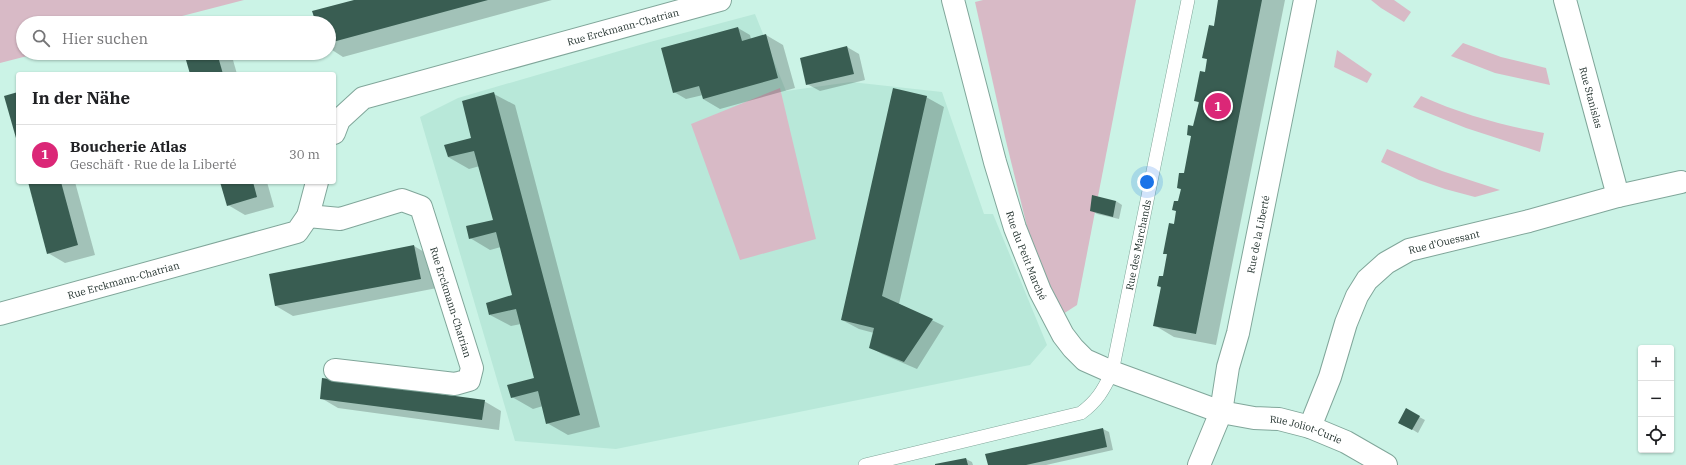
<!DOCTYPE html>
<html lang="de">
<head>
<meta charset="utf-8">
<style>
  :root { --surface:#fff; --page:#f6f6f6; --text:#202124; --muted:#757577; --line:#e0e0e0; --accent:#db2777 }
  body { margin:0; font-family:"IBM Plex Serif",serif; background:var(--page); color:var(--text) }
  .controls { position:absolute; right:12px; bottom:12px; display:grid; overflow:hidden; border-radius:4px; box-shadow:0 1px 3px #0004 }
  .controls button { width:36px; height:36px; display:grid; place-items:center; padding:0; border:0; border-bottom:1px solid var(--line); background:var(--surface); color:var(--text); font:20px sans-serif }
  .you { position:absolute; left:1147px; top:182px; width:14px; height:14px; margin:-10px; border:3px solid #fff; border-radius:50%; background:#1a73e8; box-shadow:0 0 0 6px #1a73e833 }
  .badge { display:grid; place-items:center; width:26px; height:26px; border-radius:50%; background:var(--accent); color:#fff; font-size:13px; font-weight:700 }
  .pin { position:absolute; translate:-50% -50%; border:2px solid #fff; box-shadow:0 1px 4px #0006 }
  .list { margin:0; padding:0; list-style:none }
  h2 { display:flex; justify-content:space-between; align-items:center; height:52px; margin:0; padding:0 16px; font-size:17px }
  h2 small { font-size:13px; font-weight:400; color:var(--muted) }
  .list li { display:grid; grid-template-columns:26px 1fr auto; gap:12px; align-items:center; box-sizing:border-box; height:60px; padding:0 16px; border-top:1px solid var(--line) }
  .list b { display:block; font-size:15px; white-space:nowrap }
  .list p { margin:0; font-size:13px; white-space:nowrap; color:var(--muted) }
  .list em { font-size:13px; font-style:normal; color:var(--muted) }
  .icon { flex:none; width:22px; height:22px; fill:none; stroke:currentColor; stroke-width:2; stroke-linecap:round; stroke-linejoin:round }
  .map { position:relative; flex:none; width:1686px; height:465px; overflow:hidden }
  .search { position:absolute; background:var(--surface); box-shadow:0 1px 3px #0004; left:16px; top:16px; width:320px; height:44px; display:flex; align-items:center; gap:10px; box-sizing:border-box; padding:0 14px; border-radius:22px; color:var(--muted); font-size:15px }
  .panel { position:absolute; background:var(--surface); box-shadow:0 1px 3px #0004; left:16px; top:72px; width:320px; height:112px; border-radius:4px }
  .map>svg:first-child { display:block }
  .built { fill:#b8e8d9 }
  .green { fill:#d8bac6 }
  .shadow { fill:#0003 }
  .building { fill:#395d52 }
  .lines { fill:none; stroke-linecap:round; stroke-linejoin:round }
  .lane-casing { stroke:#80a69a; stroke-width:14 }
  .street-casing { stroke:#80a69a; stroke-width:24 }
  .lane { stroke:#fff; stroke-width:13 }
  .street { stroke:#fff; stroke-width:22 }
  .labels { text-anchor:middle; stroke-width:4; stroke-linejoin:round; paint-order:stroke }
  .street-label { font-size:10px; fill:#23322e; stroke:#defef3 }
</style>
</head>
<body>
<div class="map">
<svg width="1686" height="465" viewBox="0 0 1686 465">
  <rect width="100%" height="100%" fill="#cbf3e6"/>
  <polygon class="built" points="755,14 786,91 851,82 942,92 984,214 993,214 1047,345 1030,365 616,449 515,441 420,117 458,98 650,42"/>
  <g class="green">
    <polygon points="0,0 244,0 155,23 23,23 23,53 39,53 0,63"/>
    <polygon points="983,0 1136,0 1077,305 1063,314 1034,255 1005,137 975,2"/>
    <polygon points="1371,0 1394,0 1411,12 1404,22 1381,8"/>
    <polygon points="1463,43 1501,57 1546,68 1550,85 1495,73 1451,56"/>
    <polygon points="1337,50 1372,74 1367,83 1334,67"/>
    <polygon points="780,88 816,239 740,260 691,124"/>
    <path d="M1421,96C1461,114 1501,125 1544,133L1540,152L1466,128L1413,107Z"/>
    <polygon points="1387,149 1442,171 1500,190 1475,197 1445,189 1419,180 1381,162"/>
  </g>
  <g class="shadow">
    <polygon points="358,0 552,0 343,57 329,48 329,23 317,23"/>
    <polygon points="1219,0 1285,0 1216,345 1174,337 1154,325 1161,288 1158,286 1164,277 1168,255 1164,253 1174,225 1182,190 1178,188 1185,174 1192,137 1188,134 1194,127 1199,103 1195,100 1205,73 1208,60 1203,57 1214,27"/>
    <polygon points="738,28 750,35 751,39 766,35 783,45 795,88 720,109 703,99 703,95 686,99 674,92"/>
    <polygon points="847,47 859,54 865,80 820,91 807,84"/>
    <polygon points="185,53 231,53 237,74 191,74"/>
    <polygon points="494,94 515,105 600,427 568,435 547,423 543,406 533,409 512,397 536,378 521,324 511,326 490,315 514,296 501,247 490,250 470,238 494,220 480,166 469,169 448,157 472,138"/>
    <polygon points="926,97 944,107 899,304 944,326 917,369 882,354 870,347 874,333 859,329 842,320"/>
    <polygon points="29,182 75,182 95,255 65,263 48,253"/>
    <polygon points="221,182 267,182 274,207 245,215 228,205"/>
    <polygon points="1116,201 1122,205 1119,219 1097,214 1091,210"/>
    <polygon points="414,246 431,256 437,288 293,316 276,306 270,275"/>
    <polygon points="321,398 484,401 501,411 499,430 338,408"/>
    <polygon points="1406,410 1425,420 1418,433 1400,422"/>
    <polygon points="1103,429 1109,432 1113,450 1046,465 989,465"/>
    <polygon points="966,459 972,462 973,465 937,465"/>
  </g>
  <g class="building">
    <polygon points="354,0 488,0 329,43 329,23 316,23 312,11"/>
    <polygon points="1218,0 1262,0 1196,334 1153,326 1161,287 1157,286 1159,276 1163,276 1167,254 1163,254 1169,223 1174,224 1176,211 1172,210 1174,201 1178,201 1181,189 1177,188 1179,173 1184,173 1191,136 1187,135 1188,125 1193,126 1199,102 1194,101 1200,71 1205,72 1207,59 1202,58 1209,25 1214,26"/>
    <polygon points="738,27 742,41 766,34 778,78 703,99 699,86 673,93 661,48"/>
    <polygon points="847,46 854,74 806,85 800,58"/>
    <polygon points="184,53 217,53 223,74 190,74"/>
    <polygon points="893,88 927,96 882,296 933,319 904,362 869,348 874,328 841,320"/>
    <polygon points="18,92 18,145 4,96"/>
    <polygon points="494,92 580,415 546,424 538,391 511,398 507,385 534,378 516,309 489,315 486,303 512,295 496,232 469,239 466,226 493,220 474,151 448,157 444,145 471,138 462,101"/>
    <polygon points="28,182 61,182 78,245 47,254"/>
    <polygon points="220,182 253,182 257,197 227,206"/>
    <polygon points="1092,195 1116,201 1113,217 1090,211"/>
    <polygon points="414,245 421,279 275,306 269,274"/>
    <polygon points="322,378 485,400 482,420 320,399"/>
    <polygon points="1406,408 1420,416 1412,430 1398,423"/>
    <polygon points="1103,428 1107,447 1026,465 988,465 985,454"/>
    <polygon points="966,458 968,465 935,465 935,464"/>
  </g>
  <g class="lines">
    <defs>
      <g id="lane">
        <path id="s1" d="M865,465L1081,413C1097,401 1103,391 1112,372L1188,0"/>
      </g>
      <g id="street">
        <path id="s2" d="M953,0L995,162L1015,228L1040,291L1063,335L1073,348L1085,360L1112,372L1221,412L1254,418L1279,419L1310,427L1346,442L1386,465"/>
        <path id="s3" d="M1565,0L1618,196"/>
        <path id="s4" d="M334,133L339,120L363,98L720,0"/>
        <path id="s5" d="M308,216L340,219L402,200L421,207L472,368L469,380L455,384L335,370"/>
        <path id="s6" d="M0,314L297,232L308,216L317,182"/>
        <path id="s7" d="M1310,427L1330,377L1346,323L1357,296L1367,280L1386,263L1409,250L1529,221L1618,196L1681,182"/>
        <path id="s8" d="M1199,465L1221,412L1228,367L1238,333L1305,0"/>
      </g>
    </defs>
    <use href="#lane" class="lane-casing"/>
    <use href="#street" class="street-casing"/>
    <use href="#lane" class="lane"/>
    <use href="#street" class="street"/>
  </g>
  <g class="labels">
    <g class="street-label">
      <text dy="4" stroke="none"><textPath href="#s4" startOffset="316">Rue Erckmann-Chatrian</textPath></text>
      <text dy="4" stroke="none"><textPath href="#s3" startOffset="101">Rue Stanislas</textPath></text>
      <text dy="4" stroke="none"><textPath href="#s8" startOffset="239">Rue de la Liberté</textPath></text>
      <text dy="4" stroke="none"><textPath href="#s7" startOffset="246">Rue d'Ouessant</textPath></text>
      <text dy="4" stroke="none"><textPath href="#s1" startOffset="404">Rue des Marchands</textPath></text>
      <text dy="4" stroke="none"><textPath href="#s2" startOffset="266">Rue du Petit Marché</textPath></text>
      <text dy="4" stroke="none"><textPath href="#s6" startOffset="128">Rue Erckmann-Chatrian</textPath></text>
      <text dy="4" stroke="none"><textPath href="#s5" startOffset="217">Rue Erckmann-Chatrian</textPath></text>
      <text dy="4" stroke="none"><textPath href="#s2" startOffset="620">Rue Joliot-Curie</textPath></text>
    </g>
  </g>
</svg>
<div class="controls">
<button>+</button>
<button>−</button>
<button><svg class="icon" aria-label="locate" viewBox="0 0 24 24"><circle cx="12" cy="12" r="6"/><path d="M12 2v4M12 18v4M2 12h4M18 12h4"/></svg></button>
</div>
<div class="you"></div>
<div class="pin badge" style="left:1218px;top:106px">1</div>
<div class="search"><svg class="icon" aria-label="search" viewBox="0 0 24 24"><circle cx="10" cy="10" r="6"/><path d="M15 15l6 6"/></svg>Hier suchen</div>
<section class="panel">
<h2>In der Nähe<small></small></h2>
<ul class="list">
<li><span class="badge">1</span><div><b>Boucherie Atlas</b><p>Geschäft · Rue de la Liberté</p></div><em>30 m</em></li>
</ul>
</section>
</div>
</body>
</html>
